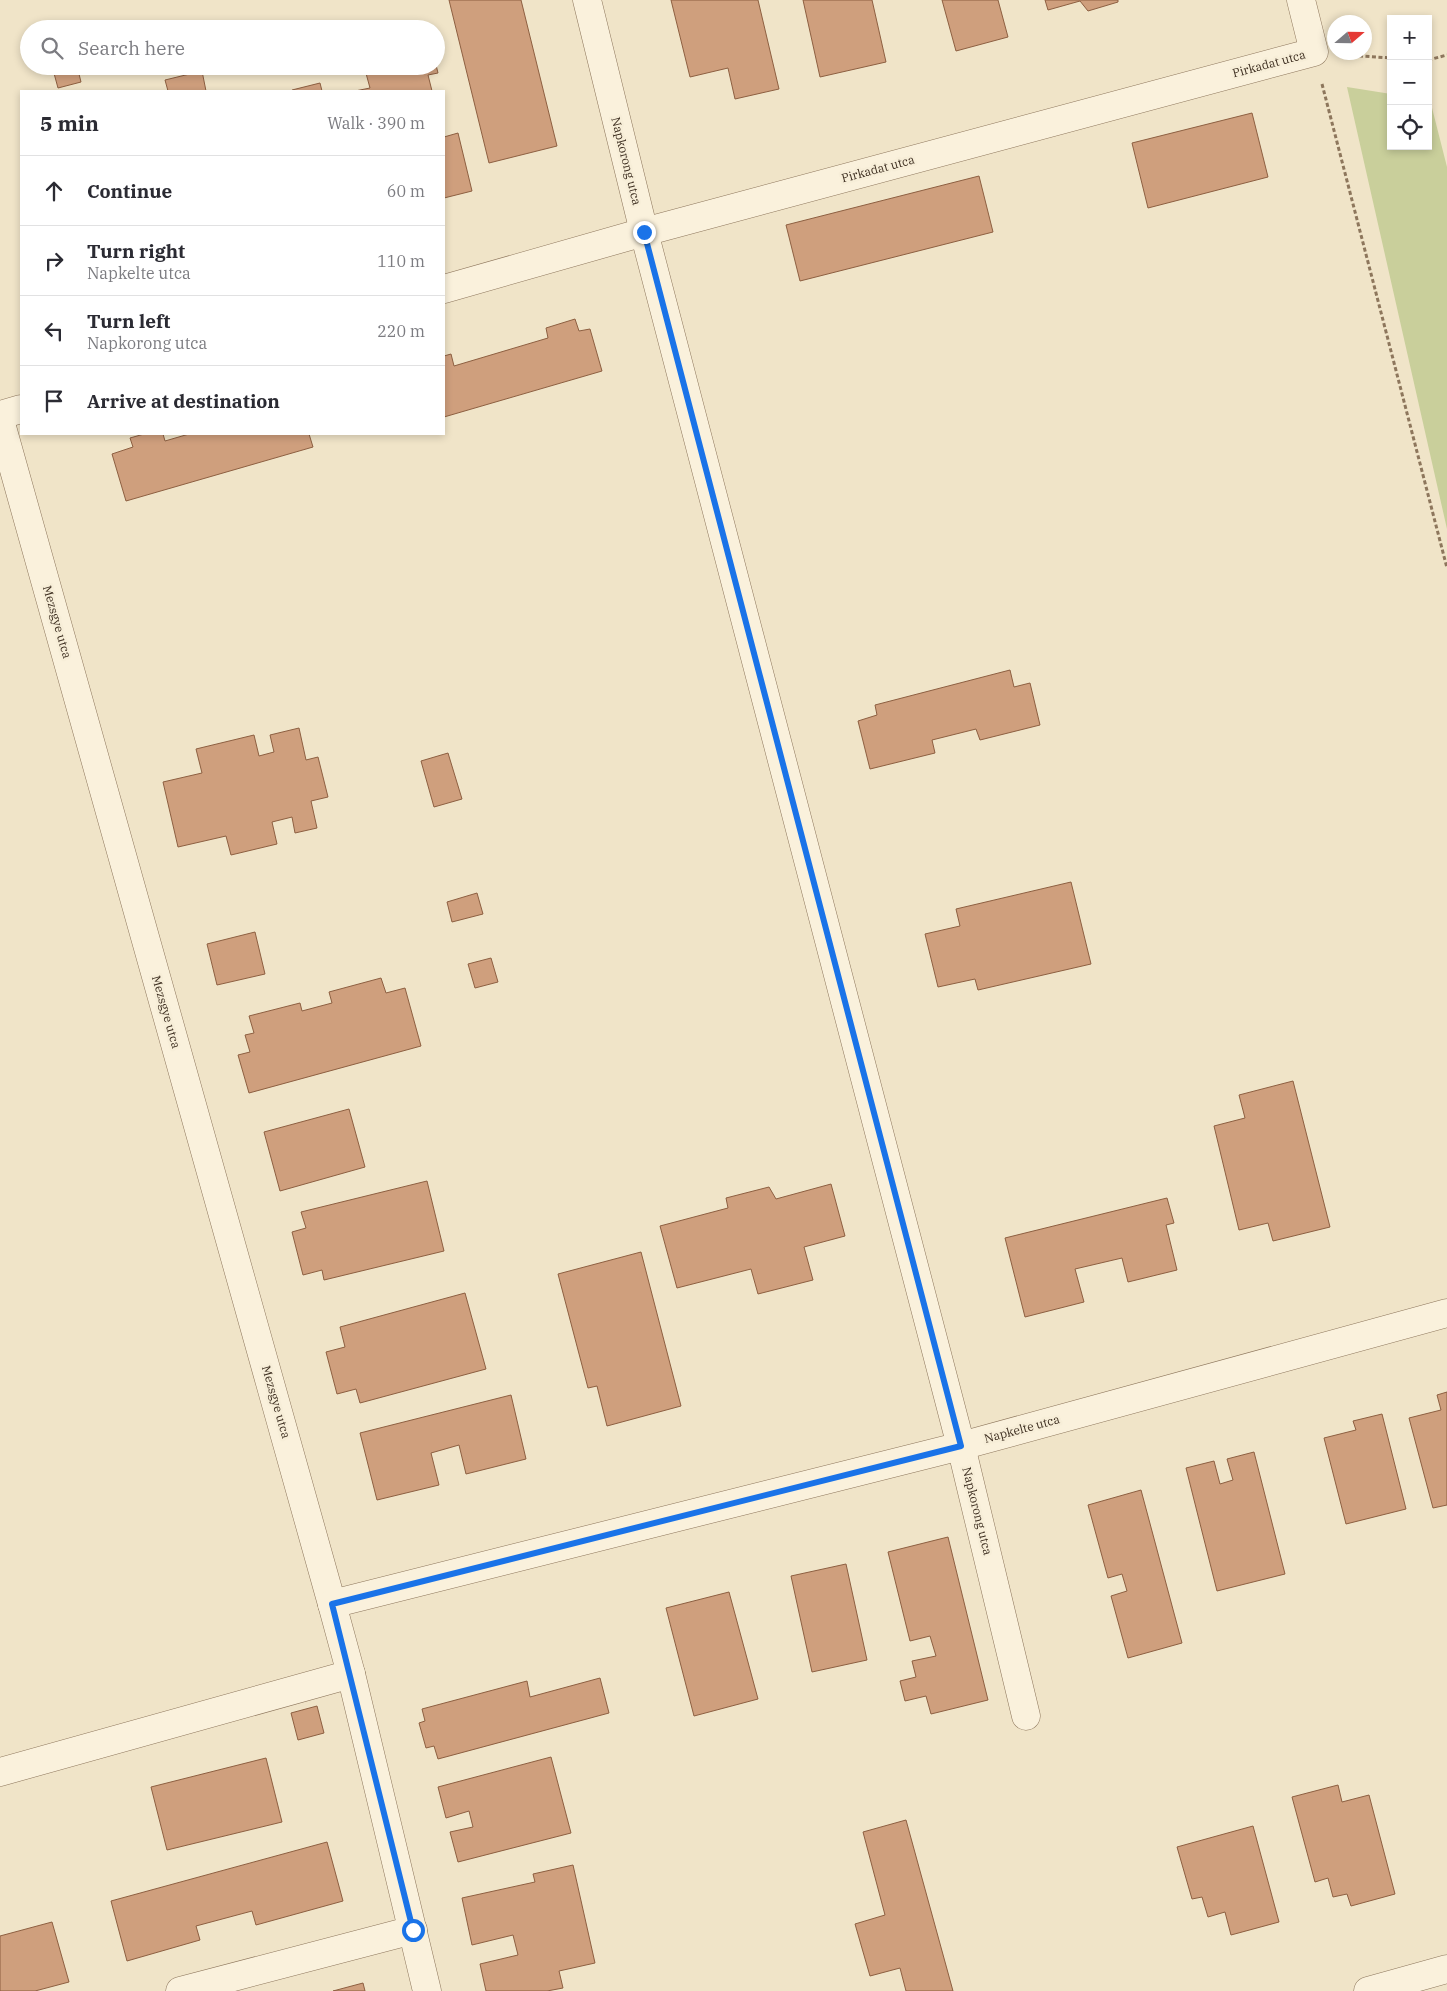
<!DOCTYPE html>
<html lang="en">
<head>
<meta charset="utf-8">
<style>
  :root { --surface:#fff; --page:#f2f2f3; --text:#2b2b33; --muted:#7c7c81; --line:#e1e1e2 }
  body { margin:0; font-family:"IBM Plex Serif",serif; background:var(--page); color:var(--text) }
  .controls { position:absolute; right:15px; top:15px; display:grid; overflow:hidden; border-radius:0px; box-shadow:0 2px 8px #0003 }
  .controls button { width:45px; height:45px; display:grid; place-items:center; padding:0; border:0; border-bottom:1px solid var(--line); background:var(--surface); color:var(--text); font:25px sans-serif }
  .compass { position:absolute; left:1327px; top:15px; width:45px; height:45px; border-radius:50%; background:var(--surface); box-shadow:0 2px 8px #0003; rotate:70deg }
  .stop { position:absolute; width:15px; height:15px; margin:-11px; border:4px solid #1a73e8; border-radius:50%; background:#fff }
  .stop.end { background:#1a73e8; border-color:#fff; box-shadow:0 1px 5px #0008 }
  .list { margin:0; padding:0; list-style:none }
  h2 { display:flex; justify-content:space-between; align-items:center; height:65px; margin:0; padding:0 20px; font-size:21px }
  h2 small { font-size:16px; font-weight:400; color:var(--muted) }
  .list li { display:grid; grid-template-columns:32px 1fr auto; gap:15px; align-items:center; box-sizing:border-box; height:70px; padding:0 20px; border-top:1px solid var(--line) }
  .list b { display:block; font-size:19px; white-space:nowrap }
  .list p { margin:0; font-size:16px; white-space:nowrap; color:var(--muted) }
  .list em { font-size:16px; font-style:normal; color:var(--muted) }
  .icon { flex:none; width:28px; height:28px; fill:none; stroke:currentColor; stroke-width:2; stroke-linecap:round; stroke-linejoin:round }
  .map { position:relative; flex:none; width:1447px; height:1991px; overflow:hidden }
  .search { position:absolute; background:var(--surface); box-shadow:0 2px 8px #0003; left:20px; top:20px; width:425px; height:55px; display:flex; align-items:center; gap:12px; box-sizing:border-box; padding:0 18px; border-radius:28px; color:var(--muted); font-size:19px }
  .panel { position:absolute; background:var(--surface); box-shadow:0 2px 8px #0003; left:20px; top:90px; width:425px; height:345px; border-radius:0px }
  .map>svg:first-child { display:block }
  .green { fill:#c9cf9b }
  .building { fill:#cf9f7d; stroke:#8d5f41 }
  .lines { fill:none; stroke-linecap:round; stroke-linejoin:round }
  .minor-casing { stroke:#8d765c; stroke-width:29 }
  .path { stroke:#8d765c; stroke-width:3; stroke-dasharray:4 2.5; stroke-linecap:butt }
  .minor { stroke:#faf1dc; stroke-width:28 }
  .route { stroke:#1a73e8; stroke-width:6 }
  .labels { text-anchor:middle; stroke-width:5; stroke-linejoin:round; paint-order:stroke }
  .street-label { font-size:12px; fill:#3d2e20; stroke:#f7eed8 }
</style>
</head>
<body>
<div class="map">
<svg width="1447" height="1991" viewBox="0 0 1447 1991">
  <rect width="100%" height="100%" fill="#f0e4c8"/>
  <polygon class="green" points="1347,87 1391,94 1391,146 1428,146 1428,100 1430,100 1447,167 1447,529"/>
  <g class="building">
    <polygon points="449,0 521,0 557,146 489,163"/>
    <polygon points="671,0 758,0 779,89 735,99 728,68 690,77"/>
    <polygon points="803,0 872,0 886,62 820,77"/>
    <polygon points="942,0 998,0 1008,37 956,51"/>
    <polygon points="1045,0 1118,0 1118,2 1088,11 1080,1 1048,10"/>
    <polygon points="436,65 438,73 428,75 432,91 355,91 370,88 364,66"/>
    <polygon points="52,66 77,66 81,82 58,88"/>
    <polygon points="202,71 206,91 168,91 165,80"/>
    <polygon points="320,83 322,91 292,91 292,90"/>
    <polygon points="1252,113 1268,177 1148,208 1132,143"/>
    <polygon points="458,133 472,191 444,198 444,137"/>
    <polygon points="979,176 993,232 800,281 786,225"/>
    <polygon points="575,319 579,331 590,329 602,371 444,417 444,356 451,354 454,366 548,338 546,328"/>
    <polygon points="144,434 163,434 165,441 189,434 309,434 313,447 126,501 112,454 133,447 130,438"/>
    <polygon points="1010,670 1014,687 1030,683 1040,725 980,740 976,729 932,740 935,753 870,769 858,721 877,715 875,705"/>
    <polygon points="299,728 306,760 318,757 328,797 311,801 317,828 295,833 292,817 272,822 277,844 231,855 226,836 178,847 163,782 202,773 196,749 254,735 259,756 274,752 270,735"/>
    <polygon points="448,753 462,799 434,807 421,761"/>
    <polygon points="1071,882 1091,964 978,990 975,979 938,987 925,934 960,926 956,909"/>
    <polygon points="477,893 483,914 452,922 447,902"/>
    <polygon points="255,932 265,974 217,985 207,944"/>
    <polygon points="491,958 498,982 475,988 468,964"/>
    <polygon points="381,978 386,993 405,988 421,1046 249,1093 238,1055 250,1052 245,1035 254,1033 249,1016 300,1003 302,1011 332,1003 329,992"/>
    <polygon points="1293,1081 1330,1227 1273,1241 1268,1223 1239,1230 1214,1126 1245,1118 1239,1095"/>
    <polygon points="349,1109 365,1167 280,1191 264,1132"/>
    <polygon points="427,1181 444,1251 324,1280 322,1270 303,1275 292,1232 306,1228 301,1212"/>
    <polygon points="831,1184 845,1236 804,1247 813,1280 758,1294 751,1269 677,1288 660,1226 728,1208 726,1198 769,1187 776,1199"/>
    <polygon points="1167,1198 1174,1223 1166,1225 1177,1270 1128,1282 1122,1258 1075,1269 1084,1302 1025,1317 1005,1238"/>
    <polygon points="641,1252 681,1406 607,1426 597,1386 588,1388 558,1274"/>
    <polygon points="465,1293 486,1369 360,1403 356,1389 337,1394 326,1352 345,1347 340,1327"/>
    <polygon points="1447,1392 1447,1505 1433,1508 1409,1418 1441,1410 1437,1395"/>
    <polygon points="511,1395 526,1459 466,1474 459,1445 431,1453 439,1485 377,1500 360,1433"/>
    <polygon points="1382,1414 1406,1509 1346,1524 1324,1438 1356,1430 1353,1421"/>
    <polygon points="1254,1452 1285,1574 1217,1591 1186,1468 1214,1461 1220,1484 1233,1480 1227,1459"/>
    <polygon points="1141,1490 1182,1643 1128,1658 1111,1596 1127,1591 1122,1574 1108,1578 1088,1505"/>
    <polygon points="948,1537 988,1700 931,1714 926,1696 905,1701 900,1681 916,1677 912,1661 936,1656 930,1636 910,1641 888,1552"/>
    <polygon points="846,1564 867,1660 812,1672 791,1576"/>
    <polygon points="729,1592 758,1699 694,1716 666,1608"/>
    <polygon points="600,1678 609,1713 438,1759 434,1746 426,1748 419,1723 425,1721 422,1709 527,1681 530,1697"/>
    <polygon points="317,1706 324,1733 298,1740 291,1713"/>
    <polygon points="551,1757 571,1833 458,1862 450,1832 473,1827 469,1811 446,1818 438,1787"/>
    <polygon points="266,1758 282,1822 167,1850 151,1787"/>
    <polygon points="1338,1785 1342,1802 1369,1795 1395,1894 1351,1906 1347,1894 1333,1897 1328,1878 1315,1882 1292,1797"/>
    <polygon points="906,1820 953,1991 906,1991 900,1968 870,1976 855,1924 885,1915 863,1832"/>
    <polygon points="1253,1826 1279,1922 1231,1935 1225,1912 1208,1917 1202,1897 1192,1899 1177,1847"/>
    <polygon points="327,1842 343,1901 256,1925 252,1911 196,1926 200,1940 127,1961 111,1901"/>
    <polygon points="573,1865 595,1963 559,1971 563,1988 547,1991 486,1991 480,1964 518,1955 513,1935 472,1945 462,1898 535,1882 533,1874"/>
    <polygon points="52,1922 69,1982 35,1991 0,1991 0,1936"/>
    <polygon points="363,1983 365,1991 333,1991"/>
  </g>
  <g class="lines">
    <defs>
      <g id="minor">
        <polyline points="587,0 644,232 961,1446 1026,1716"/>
        <polyline points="444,289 644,232 1314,52 1301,0"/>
        <polyline points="0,415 21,409"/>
        <polyline points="0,420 332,1604 351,1674 427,1991"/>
        <polyline points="332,1604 961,1446 1447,1313"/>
        <polyline points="0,1772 351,1674"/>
        <polyline points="180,1991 413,1930"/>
        <polyline points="1368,1991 1447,1969"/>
      </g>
    </defs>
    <use href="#minor" class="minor-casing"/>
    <g class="path">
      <polyline points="1346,55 1391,58"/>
      <polyline points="1428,60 1447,55"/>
      <polyline points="1322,84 1447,568"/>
    </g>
    <use href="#minor" class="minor"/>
  </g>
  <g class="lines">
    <polyline class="route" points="413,1930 332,1604 961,1446 644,232"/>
  </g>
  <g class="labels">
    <g class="street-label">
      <text transform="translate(1269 64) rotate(-15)" y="4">Pirkadat utca</text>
      <text transform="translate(626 161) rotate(76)" y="4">Napkorong utca</text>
      <text transform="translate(878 169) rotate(-15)" y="4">Pirkadat utca</text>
      <text transform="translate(57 622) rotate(74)" y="4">Mezsgye utca</text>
      <text transform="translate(166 1012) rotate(74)" y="4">Mezsgye utca</text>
      <text transform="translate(276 1402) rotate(74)" y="4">Mezsgye utca</text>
      <text transform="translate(1022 1429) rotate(-15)" y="4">Napkelte utca</text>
      <text transform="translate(977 1511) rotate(76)" y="4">Napkorong utca</text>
    </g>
  </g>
</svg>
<div class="controls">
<button>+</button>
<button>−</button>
<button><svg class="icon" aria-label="locate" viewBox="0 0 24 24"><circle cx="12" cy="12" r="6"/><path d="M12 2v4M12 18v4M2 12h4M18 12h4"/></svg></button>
</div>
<svg class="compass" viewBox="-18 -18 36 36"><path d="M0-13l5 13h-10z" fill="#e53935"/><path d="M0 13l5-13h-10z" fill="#7c7c81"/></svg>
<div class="stop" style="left:413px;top:1930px"></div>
<div class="stop end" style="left:644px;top:232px"></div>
<div class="search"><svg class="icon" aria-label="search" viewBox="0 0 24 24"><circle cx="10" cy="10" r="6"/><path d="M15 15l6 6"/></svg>Search here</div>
<section class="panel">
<h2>5 min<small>Walk · 390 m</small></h2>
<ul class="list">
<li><svg class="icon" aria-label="ahead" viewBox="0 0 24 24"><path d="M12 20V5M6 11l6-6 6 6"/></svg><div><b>Continue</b></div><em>60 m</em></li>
<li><svg class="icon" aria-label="right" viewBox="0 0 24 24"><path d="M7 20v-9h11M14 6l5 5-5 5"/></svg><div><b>Turn right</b><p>Napkelte utca</p></div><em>110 m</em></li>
<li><svg class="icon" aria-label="left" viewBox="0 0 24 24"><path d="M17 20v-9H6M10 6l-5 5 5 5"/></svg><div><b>Turn left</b><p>Napkorong utca</p></div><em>220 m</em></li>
<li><svg class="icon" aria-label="arrive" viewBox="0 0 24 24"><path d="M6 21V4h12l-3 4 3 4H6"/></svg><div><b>Arrive at destination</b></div></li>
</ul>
</section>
</div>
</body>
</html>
